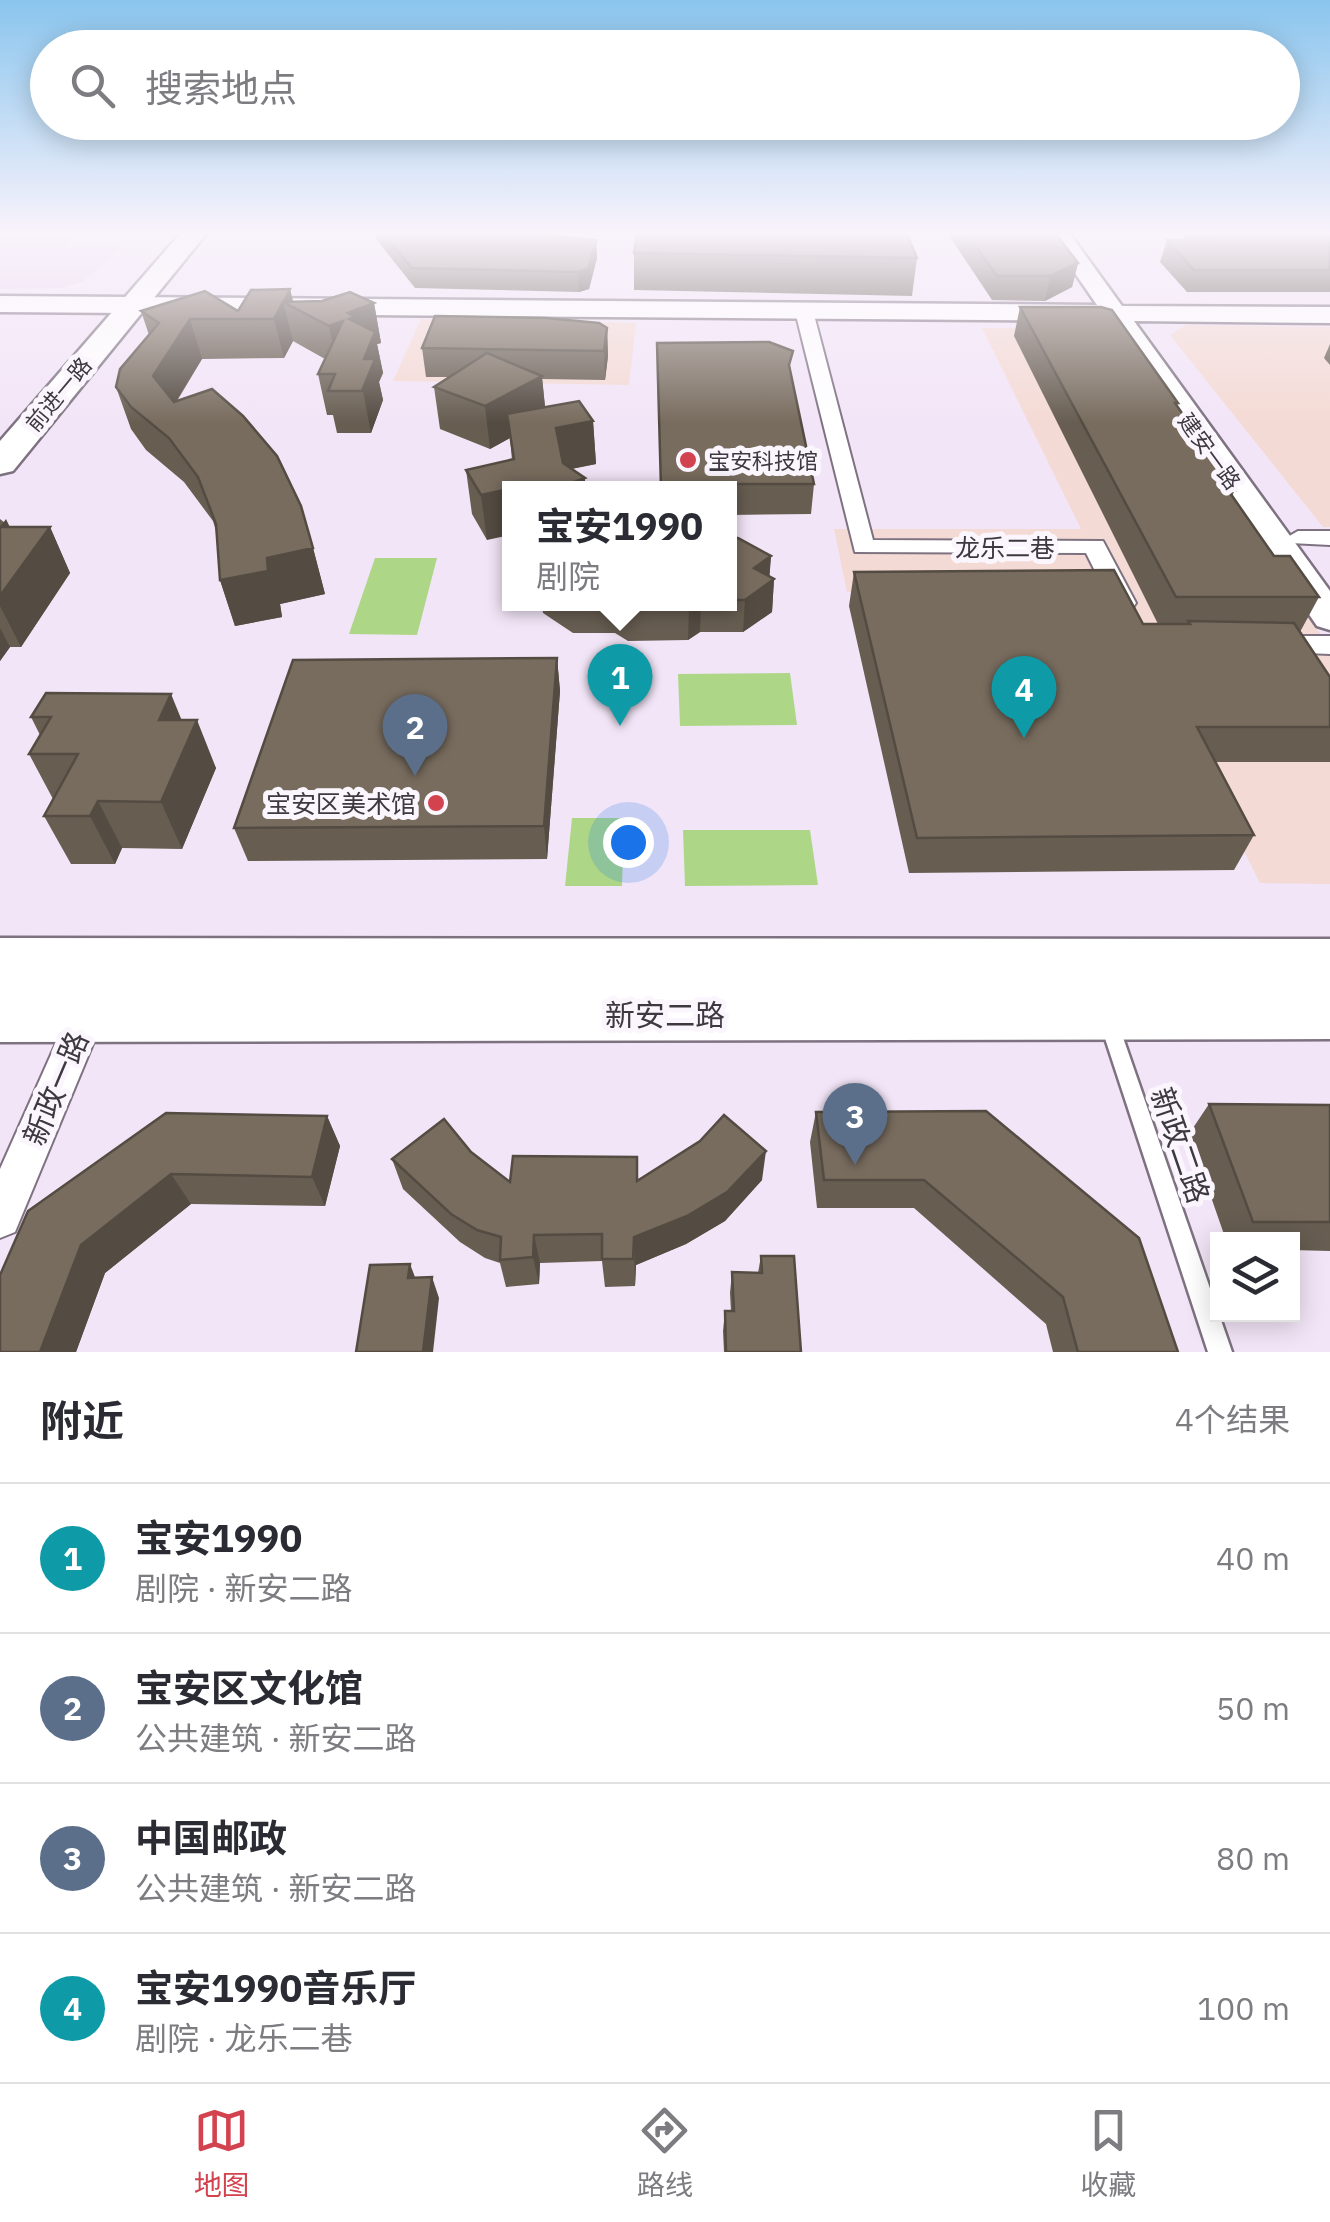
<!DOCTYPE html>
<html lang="zh">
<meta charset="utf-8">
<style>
:root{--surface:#fff;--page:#f2f2f3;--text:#2b2b33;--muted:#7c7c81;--line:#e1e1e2;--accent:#d3434f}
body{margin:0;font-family:"IBM Plex Sans","Noto Sans SC",sans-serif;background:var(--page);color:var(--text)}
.controls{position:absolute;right:30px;bottom:30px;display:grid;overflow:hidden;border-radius:0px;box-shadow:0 5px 25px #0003}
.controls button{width:90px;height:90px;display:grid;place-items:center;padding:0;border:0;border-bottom:2px solid var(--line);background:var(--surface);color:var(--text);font:50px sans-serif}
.you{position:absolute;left:628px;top:842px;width:35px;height:35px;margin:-25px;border:8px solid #fff;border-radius:50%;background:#1a73e8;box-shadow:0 0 0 15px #1a73e833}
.badge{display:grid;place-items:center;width:65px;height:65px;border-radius:50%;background:var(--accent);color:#fff;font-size:32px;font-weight:700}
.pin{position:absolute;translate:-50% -82px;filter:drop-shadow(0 2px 5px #0008)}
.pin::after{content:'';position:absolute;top:52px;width:35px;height:30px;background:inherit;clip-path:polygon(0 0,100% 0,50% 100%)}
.popup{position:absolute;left:502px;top:481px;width:235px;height:130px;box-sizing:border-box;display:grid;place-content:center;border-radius:0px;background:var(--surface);filter:drop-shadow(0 2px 8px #0005);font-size:32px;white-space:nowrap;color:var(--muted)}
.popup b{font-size:38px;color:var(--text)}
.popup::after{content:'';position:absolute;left:50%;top:100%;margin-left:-20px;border:20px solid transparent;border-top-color:var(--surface)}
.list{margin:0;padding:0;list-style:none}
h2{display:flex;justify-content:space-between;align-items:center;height:130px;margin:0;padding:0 40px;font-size:42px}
h2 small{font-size:32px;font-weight:400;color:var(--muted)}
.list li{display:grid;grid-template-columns:65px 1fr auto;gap:30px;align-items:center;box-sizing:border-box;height:150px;padding:0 40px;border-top:2px solid var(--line)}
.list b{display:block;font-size:38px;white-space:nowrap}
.list p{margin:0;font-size:32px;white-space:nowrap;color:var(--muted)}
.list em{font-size:32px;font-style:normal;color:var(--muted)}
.icon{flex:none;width:55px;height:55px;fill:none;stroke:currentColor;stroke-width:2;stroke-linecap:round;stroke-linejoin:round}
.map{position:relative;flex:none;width:1330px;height:1352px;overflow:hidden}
.search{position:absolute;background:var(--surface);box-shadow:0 5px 25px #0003;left:30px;right:30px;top:30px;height:110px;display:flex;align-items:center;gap:25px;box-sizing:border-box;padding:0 35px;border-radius:55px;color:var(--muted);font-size:38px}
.sheet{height:730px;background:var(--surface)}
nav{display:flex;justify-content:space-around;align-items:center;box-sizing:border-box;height:140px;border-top:2px solid var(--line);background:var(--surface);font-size:28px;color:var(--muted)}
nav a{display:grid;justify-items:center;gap:5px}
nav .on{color:var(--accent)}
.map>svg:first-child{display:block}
.commercial{fill:#f4dad4}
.built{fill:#e8d7ee}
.green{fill:#add787}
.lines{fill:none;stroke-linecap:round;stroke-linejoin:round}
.lane-casing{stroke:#7e7281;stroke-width:5}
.street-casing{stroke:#7e7281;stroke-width:4}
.secondary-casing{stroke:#7e7281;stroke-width:5}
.primary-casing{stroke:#7e7281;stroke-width:5}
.lane{fill:#fff;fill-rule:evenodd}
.street{fill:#fff;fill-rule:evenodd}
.secondary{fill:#fff;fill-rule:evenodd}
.primary{fill:#fff;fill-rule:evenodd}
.wall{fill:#675d51}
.shaded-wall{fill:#544c42}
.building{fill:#786c5e;stroke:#544c42;stroke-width:2.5}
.poi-dot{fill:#d3434f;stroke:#fbf6fd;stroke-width:4}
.labels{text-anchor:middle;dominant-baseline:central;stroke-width:10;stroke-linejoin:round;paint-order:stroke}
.far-street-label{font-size:22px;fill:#3e3940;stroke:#fbf6fd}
.far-poi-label{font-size:22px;fill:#3e3940;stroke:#fbf6fd;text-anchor:start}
.street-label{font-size:25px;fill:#3e3940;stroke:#fbf6fd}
.poi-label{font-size:25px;fill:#3e3940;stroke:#fbf6fd;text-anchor:end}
.near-street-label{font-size:30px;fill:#3e3940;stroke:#fbf6fd}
</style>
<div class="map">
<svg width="1330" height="1352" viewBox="0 0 1330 1352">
<rect width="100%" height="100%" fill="#f2e5f7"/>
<g class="commercial">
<path d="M421,319L636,323L629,385L393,381Z"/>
<path d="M1185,325L1330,327V527H1323L1170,335Z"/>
<path d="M982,328H1108L1330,648V884L1260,883L1114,592H847L834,529H1081Z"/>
</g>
<path class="built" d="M0,234H78L65,247H122L84,281L62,288L0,289Z"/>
<g class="green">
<path d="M375,558H437L417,635L349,634Z"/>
<path d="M790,673L797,725L680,726L678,674Z"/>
<path d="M572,818H624L622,886H565Z"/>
<path d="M683,830H810L818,885L685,886Z"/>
</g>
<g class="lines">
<g class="lane-casing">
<path id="lane" d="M1110,1018L1117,1020L1119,1026L1232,1352H1208L1101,1026L1103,1020Z"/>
</g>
<g class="street-casing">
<g id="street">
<path d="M804,306L813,311L873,540L1103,541L1136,603L1132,609H1114L1086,553L855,552L795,311Z"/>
<path d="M1298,531H1330V545L1290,543L1286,538Z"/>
<path d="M1270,636H1330V654L1261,651L1257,645L1261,639Z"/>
<path d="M87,999L100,1003L105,1015L15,1232L0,1238V1169L74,1003Z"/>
</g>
</g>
<g class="secondary-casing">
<path id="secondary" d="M1048,234H1070L1122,306L1330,307V323L1134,321L1330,591V630L1317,626L1107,321L0,312V296L1097,305Z"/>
</g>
<g class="primary-casing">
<g id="primary">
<path d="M180,234H206L13,471L0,474V441Z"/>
<path d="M0,938L1330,939V1039L0,1042V988H50H0Z"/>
</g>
</g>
<use href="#lane" class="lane"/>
<use href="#street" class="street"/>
<use href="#secondary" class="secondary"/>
<use href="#primary" class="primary"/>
</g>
<g class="wall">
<path d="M375,234H536L596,240L597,258L589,289L579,292L415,288L376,239Z"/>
<path d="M948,234H1056L1078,263L1072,287L1045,301L992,300Z"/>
<path d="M1182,234H1330V292H1187L1160,262L1167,240H1187Z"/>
<path d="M634,253L917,258L912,296L634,290Z"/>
<path d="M251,290L293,302L374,303L381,343L377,344L383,373L379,382L383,400L371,433H337L333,415H327L318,374L325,359L293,341L284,358L202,359L177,401L313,548L325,594L280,604L282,617L235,626L220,580L216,531L213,521L184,482L146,450L131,429L116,387L149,335L141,311H238Z"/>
<path d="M1020,307L1178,403L1177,406L1235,490L1232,496L1274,556L1319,597L1300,632L1330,677V762H1215L1254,835L1234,870L909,873L849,606L854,572L1143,624H1158L1014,336Z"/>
<path d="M607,328L608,356L605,380L542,379L545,407L593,421L596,464L572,469L585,478V488H510L487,540L472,514L466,470L512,460L510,438L490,449L440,429L434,387L449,377H426L422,348Z"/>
<path d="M1330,344V365L1324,358Z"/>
<path d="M791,376L814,484L811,514L730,515V488H660Z"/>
<path d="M0,519L10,527H50L70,573L21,647H10L0,661Z"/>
<path d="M730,538L771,556L769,577L774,579L772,612L743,632H700L688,640L628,641L615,633H573L543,613L542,604H730Z"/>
<path d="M557,658L560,691L547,859L248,861L234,828Z"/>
<path d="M31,717L182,720L216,768L182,849L122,848L115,864H71L44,816L53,799L29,754L40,735Z"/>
<path d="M1209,1104L1330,1105V1251L1292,1250V1240H1226L1189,1134Z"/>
<path d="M986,1111L1178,1352H1053L1046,1324L914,1208H817L810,1142L816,1112Z"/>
<path d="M327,1116L340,1146L325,1206L191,1204L105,1273L76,1352H0L28,1211Z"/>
<path d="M471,1152L510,1182L762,1180L725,1221L686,1244L636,1265L635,1286L605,1287L602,1261L540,1263L539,1284L506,1287L500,1263L485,1258L460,1242L403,1189L392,1159Z"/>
<path d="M761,1256L801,1352H724L723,1331L725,1311H731L730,1293L732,1272L758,1273Z"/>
</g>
<g class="shaded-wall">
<path d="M596,240L597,258L589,289L579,292L578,272Z"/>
<path d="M1078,263L1072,287L1045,301L1050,276Z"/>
<path d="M290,289L295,308L284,302Z"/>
<path d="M283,302L293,341L284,358L274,319Z"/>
<path d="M374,303L381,343L377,344L383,373L379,382L383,400L371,433L348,313Z"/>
<path d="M190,319L202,359L166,417L153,376Z"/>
<path d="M343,321L337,366L329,326Z"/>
<path d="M607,328L608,356L605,380L604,351Z"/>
<path d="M542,376L546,417L507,414L510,438L490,449L485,406Z"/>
<path d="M593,421L596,464L559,471L556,428Z"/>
<path d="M585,478V488H558Z"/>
<path d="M510,489V535L487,540L481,495Z"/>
<path d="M6,519L26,561L50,527L70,573L21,647L0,606V527Z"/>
<path d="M313,548L325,594L280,604L282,617L235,626L220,580L267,558Z"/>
<path d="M771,556L769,583L774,579L772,612L743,632L745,600L754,568Z"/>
<path d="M696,604H701L700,632L688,640L689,608Z"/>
<path d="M0,628L10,647L0,661Z"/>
<path d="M557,658L560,691L547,859L544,826Z"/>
<path d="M171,694L189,738L197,720L216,768L182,849L161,802L159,720Z"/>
<path d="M98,801L122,848L115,864L90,816Z"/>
<path d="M327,1116L340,1146L325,1206L312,1177Z"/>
<path d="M766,1151L762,1180L725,1221L686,1244L636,1265L635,1286L634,1237Z"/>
<path d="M171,1174L191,1204L105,1273L76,1352H40L81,1245Z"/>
<path d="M534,1235L540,1263L539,1284L533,1257Z"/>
<path d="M410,1264L418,1285L408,1278Z"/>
<path d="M432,1277L439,1298L433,1352H423Z"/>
</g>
<g class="building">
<path d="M384,234H536L596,240L588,269L578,272L412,268Z"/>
<path d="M637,234H907L917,258L634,253Z"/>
<path d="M967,234H1056L1078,263L1050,276H997Z"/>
<path d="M1209,234H1330V270H1194L1167,240H1215Z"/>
<path d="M290,289L284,302L322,301L350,292L374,303L348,313L355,317L349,319L375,332L364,359H375L362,391H328L335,374H318L343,321L329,326L283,302L274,319H190L153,376L174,402L212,389L243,416L277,456L301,506L313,548L267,558L268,571L220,580L216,524L198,477L169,438L131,407L116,387L120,369L159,323L141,311L205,291L238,311L251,290Z"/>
<path d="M1020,307H1101L1112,310L1178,403H1175L1235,490H1228L1274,556H1290L1319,597H1176Z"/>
<path d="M435,316L546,318L599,323L607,328L604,351L422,348Z"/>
<path d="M769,342L793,351L789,365L814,484H723V488H661L657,343Z"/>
<path d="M487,353L542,376L485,406L434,387Z"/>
<path d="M579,401L593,421L556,428L563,463L585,478L558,488H533L528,485L481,495L466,470L514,459L507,414Z"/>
<path d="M0,527H50L0,596Z"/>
<path d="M730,538H738L771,556L754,568L774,579L745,600H730Z"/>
<path d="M1114,570L1143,624H1190L1188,621L1294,623L1330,677V727H1197L1254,835L917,838L854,572Z"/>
<path d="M619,604H696L689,608H627Z"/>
<path d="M557,658L544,826L234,828L293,660Z"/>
<path d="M46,693L171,694L159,720H197L161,802L98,801L90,816H44L78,754H29L51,717H31Z"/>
<path d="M1209,1104L1330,1105V1222H1253Z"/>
<path d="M986,1111L1139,1238L1178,1352H1078L1063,1297L924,1180H824L816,1112Z"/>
<path d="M166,1113L327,1116L312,1177L171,1174L81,1245L40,1352H0V1275L28,1211Z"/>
<path d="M724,1115L766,1151L727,1192L687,1216L634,1237L633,1259H602V1234L534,1235L533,1257L500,1260L501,1237L477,1230L451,1214L392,1159L444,1119L471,1152L510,1182L513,1156L637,1157V1181L700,1141Z"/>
<path d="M761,1256H794L801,1352H726L725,1311H734L732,1272L762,1273Z"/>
<path d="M410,1264L408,1278L432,1277L423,1352H356L370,1265Z"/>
</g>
<linearGradient id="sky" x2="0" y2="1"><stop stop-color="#8ac5ee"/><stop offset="0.55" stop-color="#f9f3fb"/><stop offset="1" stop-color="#f9f3fb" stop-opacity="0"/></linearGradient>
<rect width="1330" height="423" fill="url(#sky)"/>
<g class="poi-dot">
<circle cx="688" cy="460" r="10"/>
<circle cx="436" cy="803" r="10"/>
</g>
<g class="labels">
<g class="far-street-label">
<text transform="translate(58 394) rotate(-50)">前进一路</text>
<text transform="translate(1210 451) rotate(54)">建安一路</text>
</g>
<g class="far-poi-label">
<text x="708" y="460">宝安科技馆</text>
</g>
<g class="street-label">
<text x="1005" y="547">龙乐二巷</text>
</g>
<g class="poi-label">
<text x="416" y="803">宝安区美术馆</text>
</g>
<g class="near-street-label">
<text x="665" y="1014">新安二路</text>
<text transform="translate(55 1088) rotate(-67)">新政一路</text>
<text transform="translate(1181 1145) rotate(71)">新政二路</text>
</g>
</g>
</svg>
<div class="controls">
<button><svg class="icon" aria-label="layers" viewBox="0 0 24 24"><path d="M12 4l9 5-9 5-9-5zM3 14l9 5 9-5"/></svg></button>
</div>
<div class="you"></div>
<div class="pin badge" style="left:620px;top:726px;background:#0f9aa8">1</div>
<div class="popup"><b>宝安1990</b>剧院</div>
<div class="pin badge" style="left:415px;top:776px;background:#5c6f8a">2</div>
<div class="pin badge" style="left:855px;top:1165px;background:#5c6f8a">3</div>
<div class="pin badge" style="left:1024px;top:738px;background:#0f9aa8">4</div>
<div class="search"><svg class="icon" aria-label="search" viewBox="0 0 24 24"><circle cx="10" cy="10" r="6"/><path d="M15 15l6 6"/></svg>搜索地点</div>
</div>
<section class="sheet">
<h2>附近<small>4个结果</small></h2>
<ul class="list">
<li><span class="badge" style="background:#0f9aa8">1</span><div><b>宝安1990</b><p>剧院 · 新安二路</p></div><em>40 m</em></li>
<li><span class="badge" style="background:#5c6f8a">2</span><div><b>宝安区文化馆</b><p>公共建筑 · 新安二路</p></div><em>50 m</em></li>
<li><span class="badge" style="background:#5c6f8a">3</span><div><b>中国邮政</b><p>公共建筑 · 新安二路</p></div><em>80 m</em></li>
<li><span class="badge" style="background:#0f9aa8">4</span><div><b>宝安1990音乐厅</b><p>剧院 · 龙乐二巷</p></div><em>100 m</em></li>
</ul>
</section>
<nav>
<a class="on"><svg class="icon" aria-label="map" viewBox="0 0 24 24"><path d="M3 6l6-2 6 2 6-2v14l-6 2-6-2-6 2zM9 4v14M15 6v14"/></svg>地图</a>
<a><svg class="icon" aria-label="directions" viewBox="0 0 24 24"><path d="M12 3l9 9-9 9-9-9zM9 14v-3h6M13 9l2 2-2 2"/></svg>路线</a>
<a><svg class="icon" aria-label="saved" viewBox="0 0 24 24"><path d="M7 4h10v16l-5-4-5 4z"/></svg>收藏</a>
</nav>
